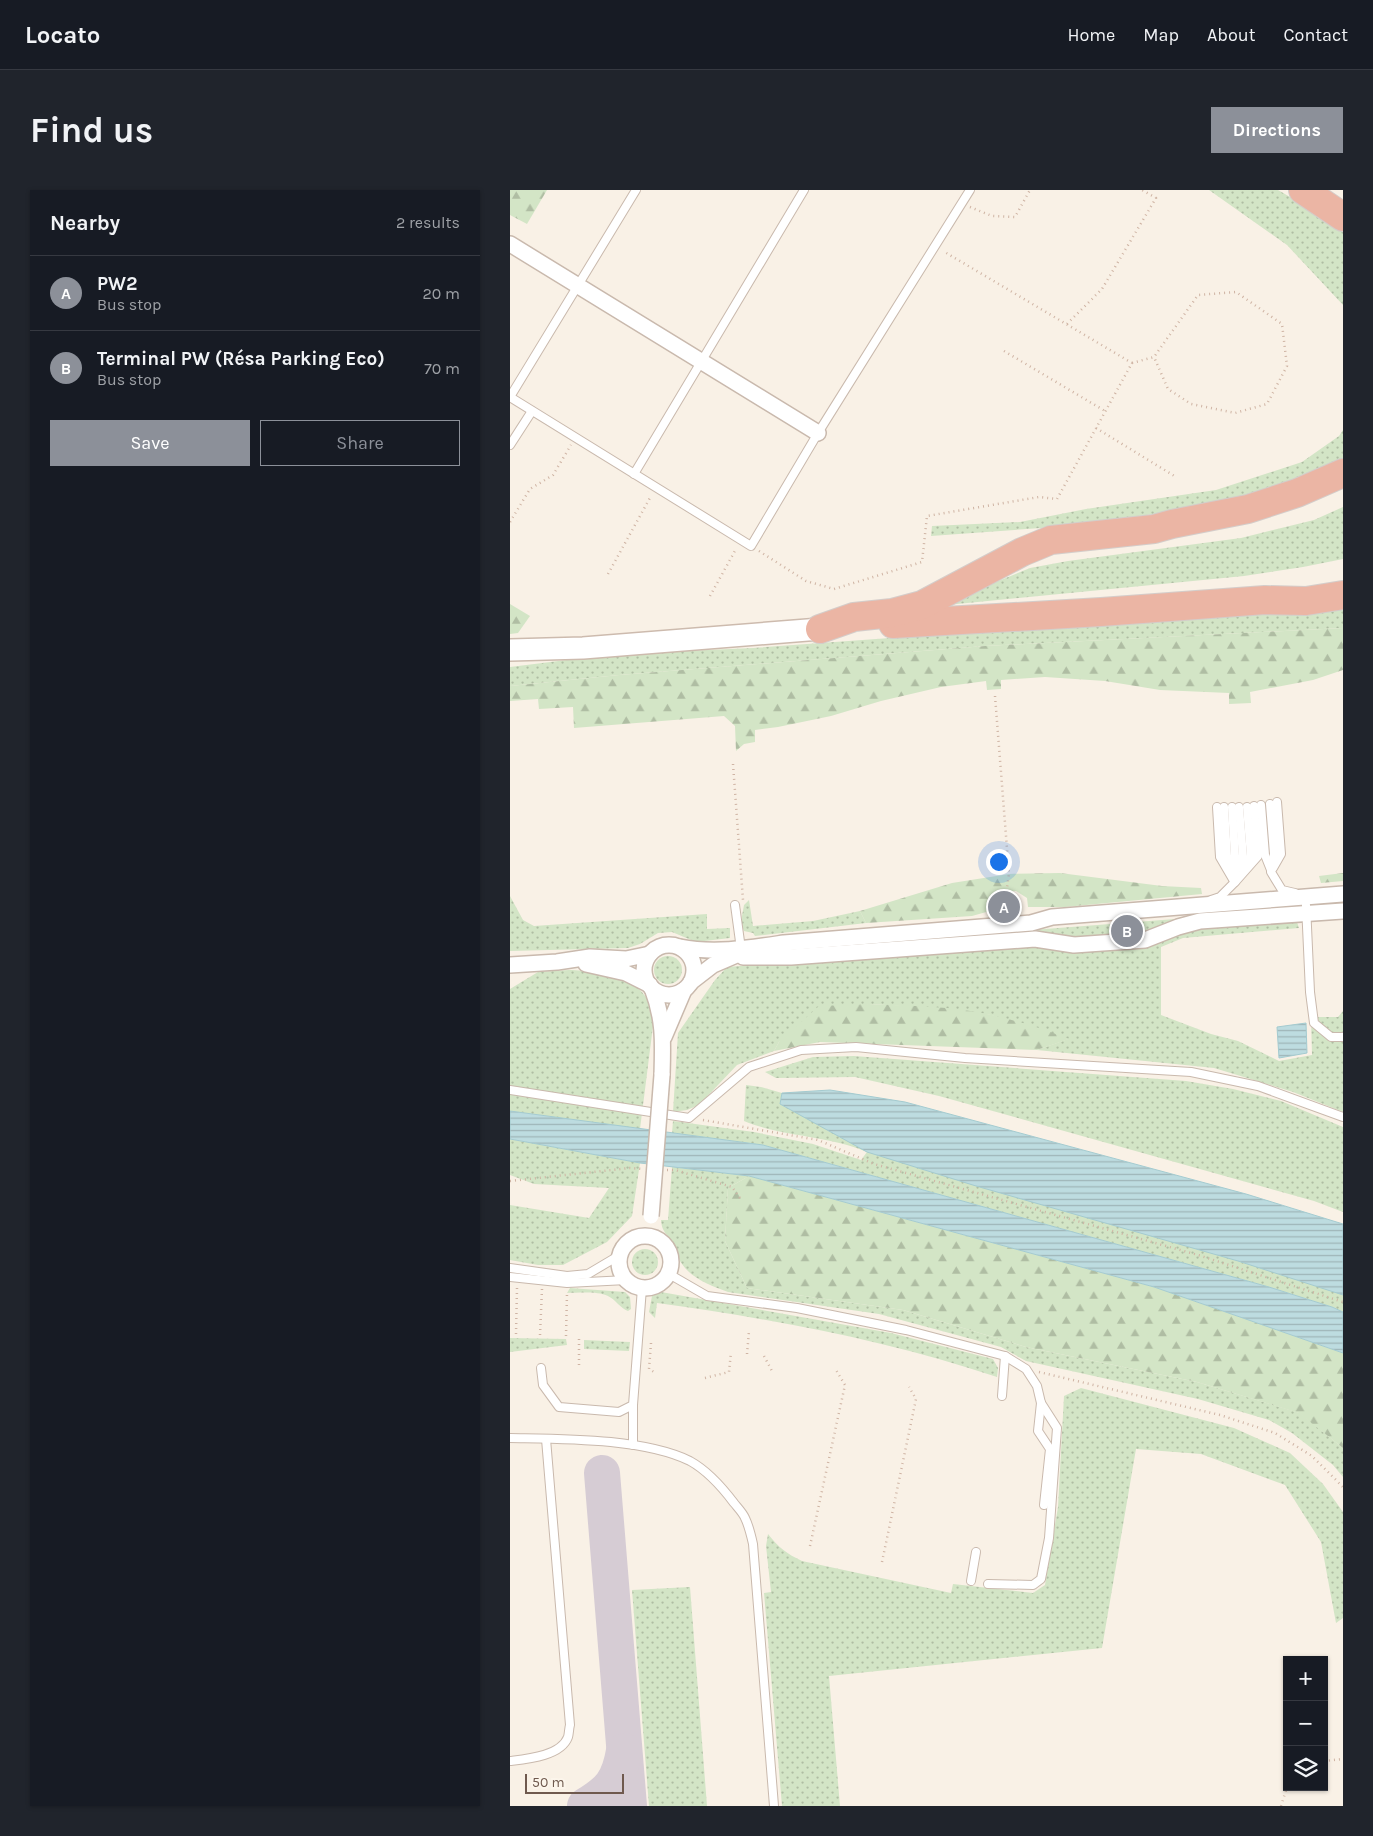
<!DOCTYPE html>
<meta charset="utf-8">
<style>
:root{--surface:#171b24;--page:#20242c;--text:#f1f3f6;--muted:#9ea1a6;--line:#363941;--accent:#8c9099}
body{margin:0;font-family:Karla,sans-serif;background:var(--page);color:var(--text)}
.controls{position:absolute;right:15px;bottom:15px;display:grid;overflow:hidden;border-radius:0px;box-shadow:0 1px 4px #0004}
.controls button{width:45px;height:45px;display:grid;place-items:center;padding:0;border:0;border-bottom:1px solid var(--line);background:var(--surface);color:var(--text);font:25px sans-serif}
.scale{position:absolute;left:15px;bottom:12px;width:99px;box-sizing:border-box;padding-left:5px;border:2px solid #6f594e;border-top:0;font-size:14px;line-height:18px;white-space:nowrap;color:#6f594e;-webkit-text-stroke:4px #fcf5eb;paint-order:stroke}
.you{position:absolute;left:488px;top:671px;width:18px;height:18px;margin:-12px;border:4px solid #fff;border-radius:50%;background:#1a73e8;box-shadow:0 0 0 8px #1a73e833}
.badge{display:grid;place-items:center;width:32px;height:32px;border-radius:50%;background:var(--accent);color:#fff;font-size:16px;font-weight:700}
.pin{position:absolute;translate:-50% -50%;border:2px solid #fff;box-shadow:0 1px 5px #0006}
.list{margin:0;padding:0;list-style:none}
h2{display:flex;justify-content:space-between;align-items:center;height:65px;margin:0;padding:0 20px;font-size:21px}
h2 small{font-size:16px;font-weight:400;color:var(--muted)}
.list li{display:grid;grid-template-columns:32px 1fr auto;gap:15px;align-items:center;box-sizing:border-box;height:75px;padding:0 20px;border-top:1px solid var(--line)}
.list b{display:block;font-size:19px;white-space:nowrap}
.list p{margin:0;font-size:16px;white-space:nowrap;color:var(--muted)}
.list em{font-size:16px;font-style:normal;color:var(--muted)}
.actions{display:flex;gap:10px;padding:15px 20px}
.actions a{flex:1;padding:11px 0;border:1px solid var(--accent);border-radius:0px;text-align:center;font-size:18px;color:var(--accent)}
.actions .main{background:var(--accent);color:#fff}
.icon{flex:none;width:28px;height:28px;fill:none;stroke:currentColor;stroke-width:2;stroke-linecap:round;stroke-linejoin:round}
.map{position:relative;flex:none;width:833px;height:1616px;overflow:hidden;border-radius:0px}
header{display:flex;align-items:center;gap:30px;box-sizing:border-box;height:70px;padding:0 25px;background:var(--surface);border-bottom:1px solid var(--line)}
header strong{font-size:24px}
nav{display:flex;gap:28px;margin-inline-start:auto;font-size:18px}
.intro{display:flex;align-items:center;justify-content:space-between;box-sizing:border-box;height:120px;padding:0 30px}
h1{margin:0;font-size:35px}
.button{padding:12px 22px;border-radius:0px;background:var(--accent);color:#fff;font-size:18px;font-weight:700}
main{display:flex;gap:30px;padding:0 30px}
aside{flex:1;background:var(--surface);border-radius:0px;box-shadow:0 1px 4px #0004}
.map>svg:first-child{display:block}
.grass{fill:url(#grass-dots)}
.forest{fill:url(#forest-firs)}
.water{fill:url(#water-rules);stroke:#a4cbd0}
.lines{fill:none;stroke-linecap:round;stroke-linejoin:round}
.taxiway{stroke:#d6ccd4;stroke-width:36}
.lane-casing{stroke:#c9b9ad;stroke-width:10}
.street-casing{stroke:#c9b9ad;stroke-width:18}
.secondary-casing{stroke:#cdbbae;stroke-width:24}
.highway-casing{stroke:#d4cdca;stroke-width:30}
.path{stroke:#cfb4a4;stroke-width:2.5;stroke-dasharray:1 4;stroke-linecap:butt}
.lane{stroke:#fff;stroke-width:8}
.street{stroke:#fff;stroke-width:15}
.secondary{stroke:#fff;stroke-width:21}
.highway{stroke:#ebb5a4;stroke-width:28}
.street-bridge-casing{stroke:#c9b9ad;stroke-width:18;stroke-linecap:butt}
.street-bridge{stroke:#fff;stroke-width:15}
</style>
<header>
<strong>Locato</strong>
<nav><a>Home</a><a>Map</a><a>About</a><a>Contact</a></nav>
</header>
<div class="intro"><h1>Find us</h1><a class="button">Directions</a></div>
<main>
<aside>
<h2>Nearby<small>2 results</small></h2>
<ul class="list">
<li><span class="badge">A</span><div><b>PW2</b><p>Bus stop</p></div><em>20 m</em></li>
<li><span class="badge">B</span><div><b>Terminal PW (Résa Parking Eco)</b><p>Bus stop</p></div><em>70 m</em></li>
</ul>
<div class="actions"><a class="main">Save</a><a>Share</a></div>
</aside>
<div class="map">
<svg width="833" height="1616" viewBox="0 0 833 1616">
<defs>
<pattern id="grass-dots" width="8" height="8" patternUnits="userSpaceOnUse" patternTransform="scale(1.25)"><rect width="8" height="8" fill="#d3e5c6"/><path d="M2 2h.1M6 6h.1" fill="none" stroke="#afbda3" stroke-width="1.8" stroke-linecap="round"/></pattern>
<pattern id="forest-firs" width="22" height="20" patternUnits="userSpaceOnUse" patternTransform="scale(1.25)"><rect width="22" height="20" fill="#d3e5c6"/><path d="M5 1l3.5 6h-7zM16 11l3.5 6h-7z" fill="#afbda3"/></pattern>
<pattern id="water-rules" width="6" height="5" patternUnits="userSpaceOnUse" patternTransform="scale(1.25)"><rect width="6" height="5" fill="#bddce0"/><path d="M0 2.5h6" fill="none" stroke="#9eb5b8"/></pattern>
</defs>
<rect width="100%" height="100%" fill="#f9f1e6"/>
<g class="grass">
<path d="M699,0H768L811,25L833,42V115L777,55Z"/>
<path d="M833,240V269L762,300L661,322L531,338L421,346L422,336L510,332L576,319L706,300L792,272L829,246Z"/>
<path d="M833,317V369L793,377L734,386L427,416L520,378L558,371L731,348L804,330Z"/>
<path d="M833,415V438L475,456L109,485L0,496V477L105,464L243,458Z"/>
<path d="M0,706L13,730L24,736L197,724V739L220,738V748L186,752L162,742L148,743L130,754L118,758L0,761Z"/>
<path d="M239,710L243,736L303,731L350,721L356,733L245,746L243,743L234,741L232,737V726L234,715Z"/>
<path d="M678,728L635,745L278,759Z"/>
<path d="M779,730L787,732L789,738L673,748L651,757V825L701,844L728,851L769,871L802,865L801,827H828L833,821V922L783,902L704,878L527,860L558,849L481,825L425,818L359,814L269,852L264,861L227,875L189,915L177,920L163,922L168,843L205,790L217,777L500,755H532L692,735Z"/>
<circle cx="158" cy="780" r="14"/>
<path d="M59,780C94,781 137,786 144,828L130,939L0,921V799L28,782Z"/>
<path d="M344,866L676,891L723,899L771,911L833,937V1022L804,1011L429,906L345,887L266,888L255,882L303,867Z"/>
<path d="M236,895L251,897L272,903L270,914L312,936L826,1102L833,1105V1122L822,1117L759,1097L253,955L162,943L163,931L244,942L303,954L351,970L357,962C318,945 273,947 234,931Z"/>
<path d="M0,949L130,973L122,1026L97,1052L53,1075H28L0,1070V1015L79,1028L99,998L24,994L0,985Z"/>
<path d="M162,977L239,986L218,998L215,1051L237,1098L393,1120L516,1157L687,1192L790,1223L833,1258V1287L823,1275L782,1243L759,1230L688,1209L516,1171L491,1157L369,1124L218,1102C202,1096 182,1089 172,1074C168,1069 167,1060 163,1053C157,1043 152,1043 151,1030H158Z"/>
<circle cx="135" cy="1072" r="13"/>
<path d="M60,1098L115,1102L120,1107L121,1119L118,1121C110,1118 106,1110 98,1106C87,1101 69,1103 57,1103Z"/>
<path d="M151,1102L381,1143L483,1169L488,1178L487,1187C376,1150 263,1129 147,1113L145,1128L139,1122L142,1106Z"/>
<path d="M0,1148L56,1149L57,1155L0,1162Z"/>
<path d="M74,1150L120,1152L119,1161L74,1159Z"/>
<path d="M571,1198L724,1238L780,1263L813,1294L833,1322V1428L826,1433L811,1352L775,1295L691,1264L626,1259L592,1458L319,1486L330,1616H272L254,1403L261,1402L256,1356L258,1344C268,1357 277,1364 292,1371L441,1403L443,1394L523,1403L535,1395L548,1317L554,1206Z"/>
<path d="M180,1397L197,1616H139L122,1400Z"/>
</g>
<g class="forest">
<path d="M0,0H37L17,34L0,25Z"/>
<path d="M0,414L20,426L8,443L0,444Z"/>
<path d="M833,438V480L803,490L740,502L741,513L719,514V503L650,500L595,491L535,487L491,490V499L477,500L476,491L431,497L371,511L321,526L268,537L245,540V552L234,554L226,561L225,536L214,526L64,538L63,517L29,519L28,509L0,511V496L109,485L475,456Z"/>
<path d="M550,683L652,696L691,698L692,704L555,717H518L517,708L506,701L495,702L487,719L462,726L356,733L350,721L442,693L499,684Z"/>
<path d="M833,683V691L811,693L809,686Z"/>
<path d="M359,814C400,816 442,816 482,825C508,831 534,839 559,849L527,860L310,852L264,861L269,852L309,816Z"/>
<path d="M239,986L644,1097L833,1163V1258L789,1223L687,1192L516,1157L393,1120L237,1098L215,1051L218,998Z"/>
</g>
<g class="water">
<path d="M796,833L797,863L769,868L767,837Z"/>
<path d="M320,900L395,912L736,1004L833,1034V1105L728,1071L466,996L357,962L270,914L272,903Z"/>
<path d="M0,921L253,955L759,1097L822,1117L833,1122V1163L644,1097L239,986L130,973L0,949Z"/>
</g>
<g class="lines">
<g class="taxiway">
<path d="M92,1283L119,1616"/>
<path d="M75,1616C100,1601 109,1591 114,1561"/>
</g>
<g class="lane-casing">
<g id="lane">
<path d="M0,207L241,356L308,243L460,0"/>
<path d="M0,207L126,0"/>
<path d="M0,255L22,221"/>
<path d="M124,284L294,0"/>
<path d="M760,614L764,664L761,682L772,700L785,703"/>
<path d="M751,615L755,665L761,680"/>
<path d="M707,617L710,667L724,691"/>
<path d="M714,617L717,666L721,678"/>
<path d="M729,617L733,666L729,678"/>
<path d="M735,676L741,666L737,617"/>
<path d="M763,678L771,664L767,612"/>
<path d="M725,692L748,666L744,616"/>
<path d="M701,710L710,707L725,692V666L722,617"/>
<path d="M225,715L231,759"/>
<path d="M796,715L800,802L804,833L821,847H833"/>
<path d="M0,900L179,928L239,877L291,860L346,857L455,868L681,882L748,896L833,927"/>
<path d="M0,1078L57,1086L78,1084L110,1065"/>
<path d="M159,1084L197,1106L287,1118L396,1140L495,1166L516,1179L527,1196L531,1213L547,1238L539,1348L531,1389L523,1395L478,1394"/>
<path d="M0,1087L57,1093L117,1090"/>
<path d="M31,1178L33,1195L49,1217L109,1222L123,1215L132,1098"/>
<path d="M492,1206L495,1166"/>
<path d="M531,1213L528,1241L540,1259L534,1315"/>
<path d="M123,1215V1255"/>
<path d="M0,1248C52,1249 133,1248 180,1271C198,1281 212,1297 224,1313C228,1318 233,1323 235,1328C239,1336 241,1345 243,1354L264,1616"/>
<path d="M461,1391L466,1362"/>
<path d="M0,1571C17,1569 51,1566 58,1547C59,1544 59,1538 60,1535L36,1249"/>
</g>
</g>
<g class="street-casing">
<g id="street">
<path d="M0,54L308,243"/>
<circle cx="159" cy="780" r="25"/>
<path d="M170,757C204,764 240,758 274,753L521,733L542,727L833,704"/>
<path d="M233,767H281L525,749L564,755L635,750L668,737L690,731L833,721"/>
<path d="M76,774L116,783L140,795"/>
<path d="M0,775L47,772L80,767L116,769L140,764"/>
<path d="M181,792L203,775L231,763"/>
<path d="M142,798C154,829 153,852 152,885"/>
<path d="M154,847L174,800"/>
<circle cx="135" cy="1072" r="26"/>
</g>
</g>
<g class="secondary-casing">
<path id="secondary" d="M0,460L73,458L310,439"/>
</g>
<g class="highway-casing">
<g id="highway">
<path d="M793,0L833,27"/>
<path d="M383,434L591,422L755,410L796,411L833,405"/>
<path d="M310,439L344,427L382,423L412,415L512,362L541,350L644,339L662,334L738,319L787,303L833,283"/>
</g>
</g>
<g class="path">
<path d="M460,17L482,26L505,27L520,0"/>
<path d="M557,134L592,99L646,8L632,0"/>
<path d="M494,161L595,221"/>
<path d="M622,173L644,167L688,105L726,102L772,134L777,176L757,214L725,223L681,214L658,199L644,167"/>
<path d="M586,238L666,287"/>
<path d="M0,332L20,299L43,285L61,255"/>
<path d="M249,361L296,391L324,399L412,372L417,326L529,307L547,309L622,173L433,61"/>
<path d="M98,384L141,306"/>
<path d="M200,406L226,359"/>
<path d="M485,506L499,684L494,717"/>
<path d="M223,574L233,710"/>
<path d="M193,930L308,950L364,974L688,1065L833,1112"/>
<path d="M157,980H165L222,997L230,1008"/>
<path d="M0,991L120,978L132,979"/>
<path d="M6,1144L7,1098"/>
<path d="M30,1145L32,1099"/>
<path d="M56,1146L57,1103"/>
<path d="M141,1153L139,1179L144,1182"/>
<path d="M237,1164L239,1141"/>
<path d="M254,1166L262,1181"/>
<path d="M69,1175V1146"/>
<path d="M529,1182L710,1225L765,1243L802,1266L833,1297"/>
<path d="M195,1188L219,1182L221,1162"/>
<path d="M300,1356L335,1195L326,1180"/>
<path d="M372,1372L406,1209L399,1197"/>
<path d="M814,1571L833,1569"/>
<path d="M771,1616L777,1597"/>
</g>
<use href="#lane" class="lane"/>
<use href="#street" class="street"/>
<use href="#secondary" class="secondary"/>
<use href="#highway" class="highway"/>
<g class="street-bridge-casing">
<path id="street-bridge" d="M141,1026L152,885"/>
</g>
<use href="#street-bridge" class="street-bridge"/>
</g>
</svg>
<div class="controls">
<button>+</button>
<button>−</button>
<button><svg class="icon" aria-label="layers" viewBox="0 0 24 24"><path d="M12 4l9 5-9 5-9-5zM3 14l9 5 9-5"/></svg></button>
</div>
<div class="scale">50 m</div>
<div class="you"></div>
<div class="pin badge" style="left:494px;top:717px">A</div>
<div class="pin badge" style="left:617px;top:741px">B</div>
</div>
</main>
